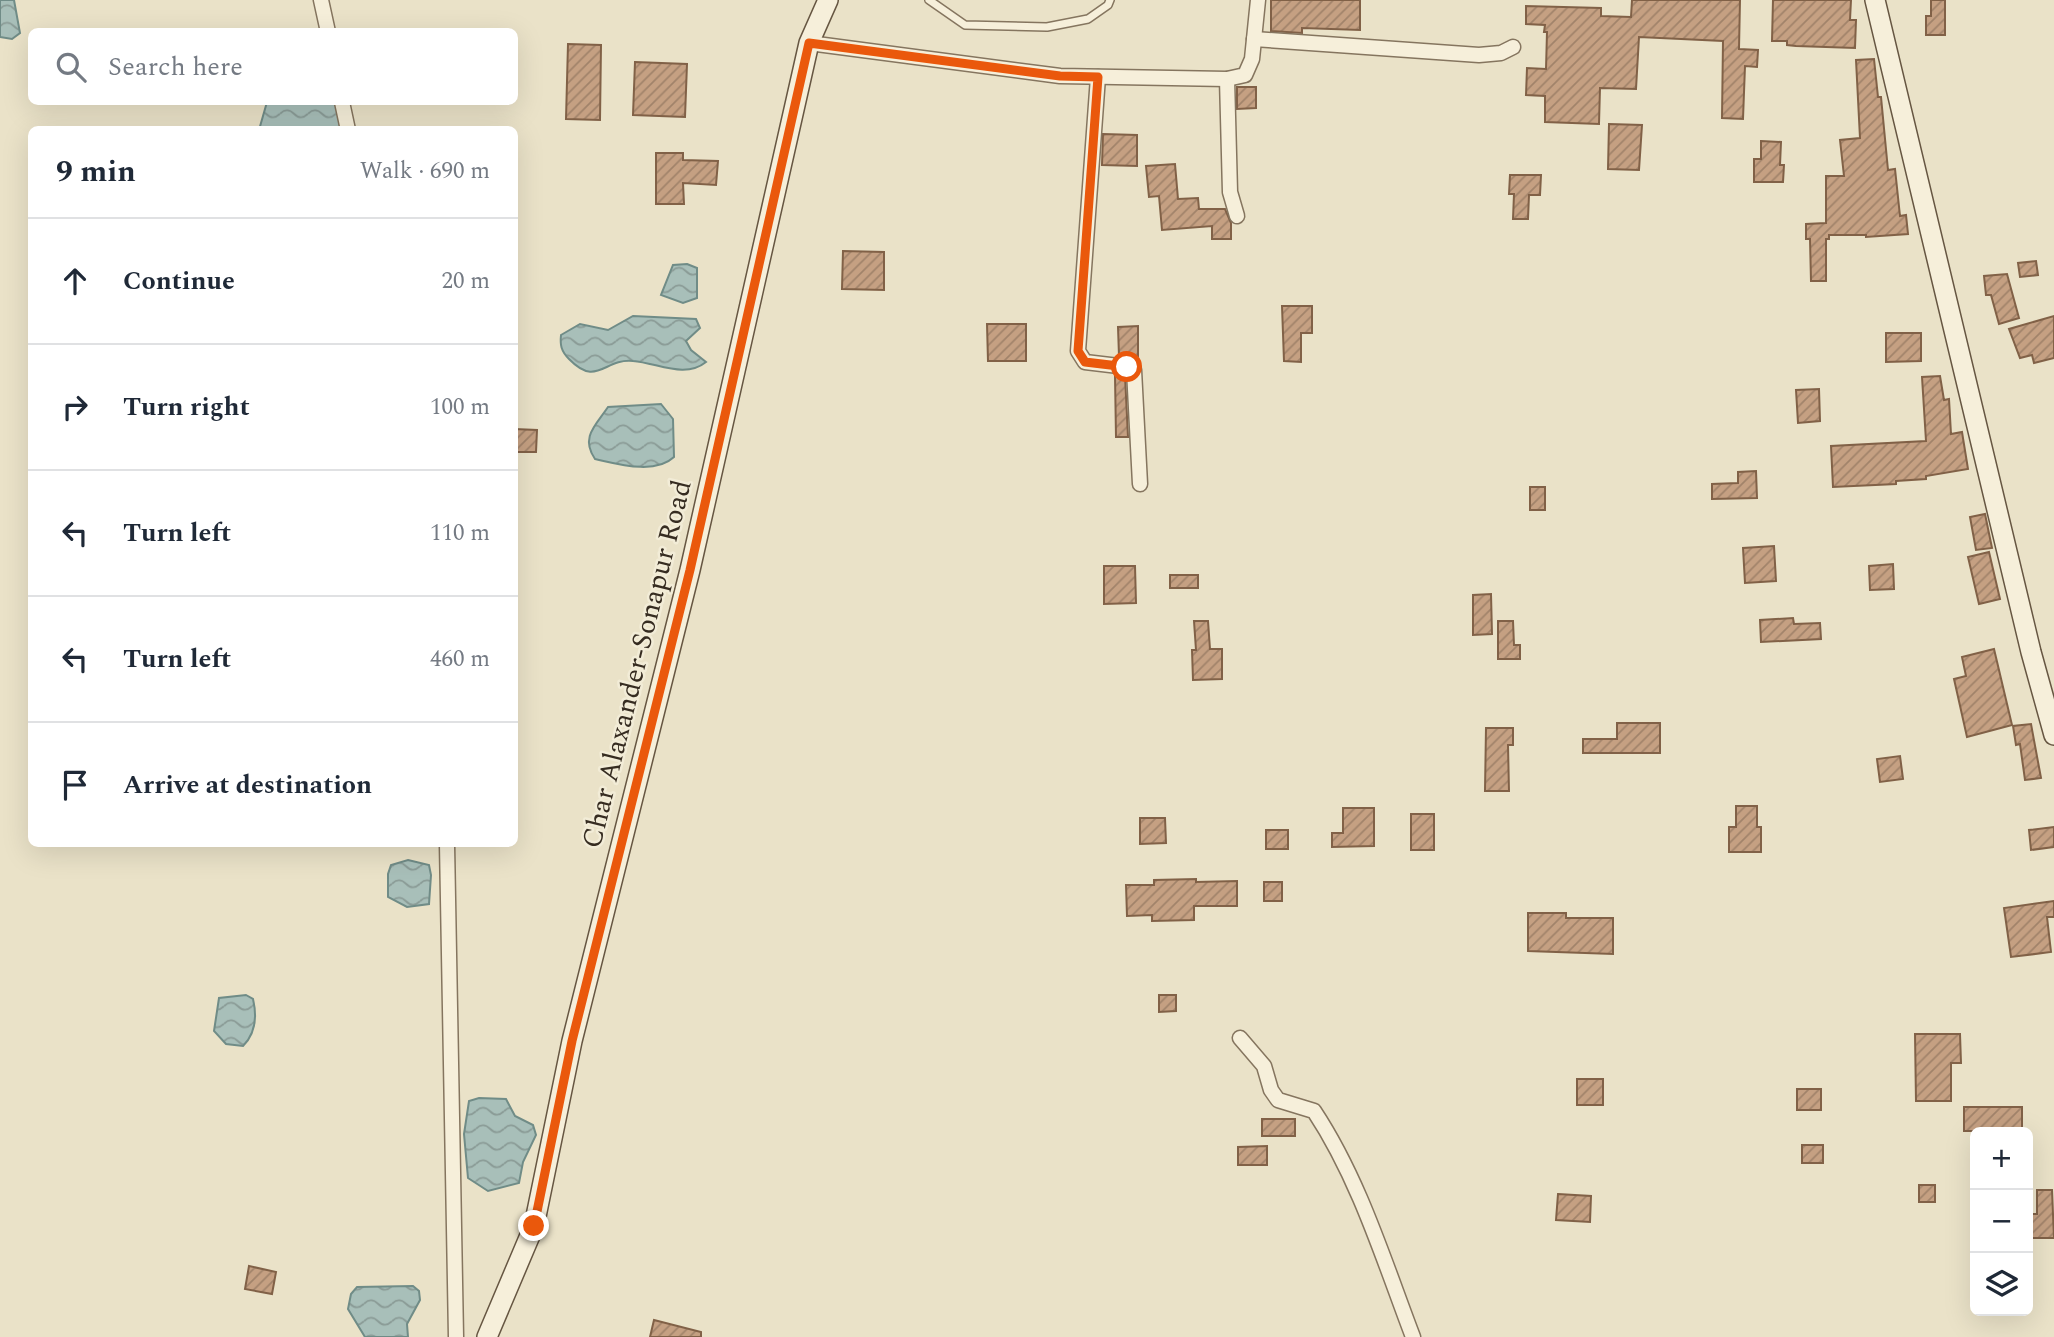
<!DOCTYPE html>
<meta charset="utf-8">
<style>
:root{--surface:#fff;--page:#f6f6f7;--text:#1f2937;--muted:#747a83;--line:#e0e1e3}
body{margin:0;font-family:Spectral,serif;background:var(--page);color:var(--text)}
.controls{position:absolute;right:21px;bottom:21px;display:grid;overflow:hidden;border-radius:10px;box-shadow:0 7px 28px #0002}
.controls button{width:63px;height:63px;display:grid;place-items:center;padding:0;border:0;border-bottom:2px solid var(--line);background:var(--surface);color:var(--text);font:35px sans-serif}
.stop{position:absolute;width:21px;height:21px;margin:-16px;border:5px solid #ea580c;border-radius:50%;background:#fff}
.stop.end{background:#ea580c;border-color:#fff;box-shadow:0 2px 7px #0008}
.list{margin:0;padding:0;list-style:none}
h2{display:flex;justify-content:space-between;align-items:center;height:91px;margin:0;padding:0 28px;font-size:30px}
h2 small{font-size:23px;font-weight:400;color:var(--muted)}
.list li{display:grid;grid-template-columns:46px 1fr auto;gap:21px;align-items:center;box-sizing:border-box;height:126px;padding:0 28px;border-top:2px solid var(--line)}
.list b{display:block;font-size:26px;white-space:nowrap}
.list em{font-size:23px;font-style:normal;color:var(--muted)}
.icon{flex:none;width:38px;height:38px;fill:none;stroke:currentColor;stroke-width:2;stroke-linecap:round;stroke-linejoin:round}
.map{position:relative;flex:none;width:2054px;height:1337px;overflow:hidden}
.search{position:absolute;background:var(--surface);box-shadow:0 7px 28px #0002;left:28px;top:28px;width:490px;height:77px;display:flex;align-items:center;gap:18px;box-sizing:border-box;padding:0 24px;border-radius:10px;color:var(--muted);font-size:26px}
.panel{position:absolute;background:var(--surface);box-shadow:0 7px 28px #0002;left:28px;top:126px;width:490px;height:721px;border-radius:10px}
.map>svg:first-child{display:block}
.water{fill:url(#water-waves);stroke:#708c87;stroke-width:2}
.building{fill:url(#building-hatch);stroke:#816147;stroke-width:2}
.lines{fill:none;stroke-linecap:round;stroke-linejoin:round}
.service-casing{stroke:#85755f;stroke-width:10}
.minor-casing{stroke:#85755f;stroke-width:17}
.secondary-casing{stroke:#665642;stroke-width:22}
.service{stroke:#f6efda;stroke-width:7}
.minor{stroke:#f6efda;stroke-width:14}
.secondary{stroke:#f6efda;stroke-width:19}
.route{stroke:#ea580c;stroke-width:9}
.labels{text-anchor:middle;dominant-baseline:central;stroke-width:5;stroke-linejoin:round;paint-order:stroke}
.street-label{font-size:28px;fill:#362c21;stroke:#f2ecd7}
</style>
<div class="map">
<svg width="2054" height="1337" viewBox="0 0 2054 1337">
<defs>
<pattern id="water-waves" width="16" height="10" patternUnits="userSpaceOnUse" patternTransform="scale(1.75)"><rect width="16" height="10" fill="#a8bfb9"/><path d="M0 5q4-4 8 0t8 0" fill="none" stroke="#8a9b96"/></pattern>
<pattern id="building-hatch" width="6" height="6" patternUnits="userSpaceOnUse" patternTransform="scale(1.75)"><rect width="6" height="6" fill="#c5a082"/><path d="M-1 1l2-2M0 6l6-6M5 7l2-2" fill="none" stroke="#a1836a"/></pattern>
</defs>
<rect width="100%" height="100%" fill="#eae2c8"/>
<g class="water">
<path d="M0,0H14L20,33L12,39L0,37Z"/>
<path d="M267,102H336L345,130H259Z"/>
<path d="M687,264L697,268V298L683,303L661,295L673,265Z"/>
<path d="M633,316L696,319L700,328L686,341L691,350L706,362C685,379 658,363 633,361C604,358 597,388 569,359C561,351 560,345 561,335L580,324L608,330Z"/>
<path d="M661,404L673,419L674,457C655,475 618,464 595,459C580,437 596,425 608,407Z"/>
<path d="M408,860L429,865L431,875L429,904L407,907L388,897V874L391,865Z"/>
<path d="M246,995L253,999C257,1016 256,1033 243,1046L226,1044L214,1031L219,998Z"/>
<path d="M479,1098L506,1099L515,1116L533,1125L536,1135L523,1162L519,1183L488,1191L468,1178L464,1134L469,1101Z"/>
<path d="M413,1286L419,1291L420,1300L407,1324L408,1337H365L348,1309L351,1294L357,1287Z"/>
</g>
<g class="building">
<path d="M1271,0H1360V30L1302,28V33L1271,31Z"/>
<path d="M1632,0H1740L1739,49L1758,50L1757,67L1745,66L1743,119L1722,118L1723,41L1639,37L1636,89L1600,88L1599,124L1545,122V96L1526,95L1527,68L1546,69L1547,32H1544L1545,25L1526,24V6L1601,8V16L1631,17Z"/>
<path d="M1773,0H1851L1850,20H1856L1855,48L1796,46L1787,45V41H1772Z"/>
<path d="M1931,0H1945V35H1926V16H1931Z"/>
<path d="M568,44L601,45L600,120L566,119Z"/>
<path d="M1874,59L1878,97H1881L1888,170L1895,169L1900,216L1906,215L1908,234L1866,237V235H1829V239H1826V281H1811L1810,239H1806V224L1826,223V176H1844L1840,140L1860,138L1856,60Z"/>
<path d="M635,62L687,64L685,117L633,115Z"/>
<path d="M1237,87H1256V108L1237,109Z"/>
<path d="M1609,124L1642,125L1639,170L1608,169Z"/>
<path d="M1103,134L1137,135V166L1102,165Z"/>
<path d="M1761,141L1781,142L1780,165H1784L1783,182H1754V159H1761Z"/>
<path d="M656,153H683V160L718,161L716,185L683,183L684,204H656Z"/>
<path d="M1175,164L1178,199L1198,198L1199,209H1225L1231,223V239H1212V226L1162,230L1159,196L1149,197L1146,166Z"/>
<path d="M1510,175H1541L1540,195H1529L1528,219H1513L1514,194H1509Z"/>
<path d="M843,251L884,252V290L842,289Z"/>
<path d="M2036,261L2038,275L2020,277L2018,263Z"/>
<path d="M2007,274L2019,318L1999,324L1991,295H1986L1984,276Z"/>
<path d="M1282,306H1312V333H1301V362L1284,361Z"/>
<path d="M2054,316V358L2034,363L2032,355L2020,358L2009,329Z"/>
<path d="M987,324H1026V361H988Z"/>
<path d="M1138,326V356H1119L1118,327Z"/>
<path d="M1886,333H1921V361L1886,362Z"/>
<path d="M1115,376H1125L1128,437H1116Z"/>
<path d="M1940,376L1944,400L1949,399L1951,434L1962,432L1968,469L1926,476V479L1896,481V484L1833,487L1831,446L1926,441L1922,377Z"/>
<path d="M1819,389L1820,421L1798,423L1796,390Z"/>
<path d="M514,429L537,430L536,452H514Z"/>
<path d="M1756,471L1757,498L1712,499V484L1738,483V472Z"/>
<rect x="1530" y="487" width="15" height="23"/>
<path d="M1985,514L1992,548L1976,550L1970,517Z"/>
<path d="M1774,546L1776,581L1745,583L1743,548Z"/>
<path d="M1989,552L2000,599L1979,604L1968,557Z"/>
<path d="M1893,564L1894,589L1870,590L1869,566Z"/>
<path d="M1104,566H1135L1136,603L1104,604Z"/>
<rect x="1170" y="575" width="28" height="13"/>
<path d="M1491,594L1492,634L1473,635V595Z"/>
<path d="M1793,618L1794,624L1820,623L1821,639L1761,642L1760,620Z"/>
<path d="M1194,621H1208L1210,649H1222V679L1193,680L1192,650H1196Z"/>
<path d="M1498,621H1513L1514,645H1520V659H1498Z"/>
<path d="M1994,649L2012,725L1967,737L1954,679L1966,676L1962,657Z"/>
<path d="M1617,723H1660V753H1583V739H1617Z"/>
<path d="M2031,724L2041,778L2025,780L2020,744L2016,745L2013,726Z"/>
<path d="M1486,728H1513V745H1508L1509,791H1485Z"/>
<path d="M1900,756L1903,779L1880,782L1877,759Z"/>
<path d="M1736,806H1757V827H1761V852H1729V827H1736Z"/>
<path d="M1343,808H1374V846L1332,847V833H1343Z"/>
<rect x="1411" y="814" width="23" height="36"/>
<path d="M1140,818H1165L1166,843L1140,844Z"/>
<path d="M2054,827V847L2031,850L2029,830Z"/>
<rect x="1266" y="830" width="22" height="19"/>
<path d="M1196,879V882L1237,881V906H1194V920L1152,921V915L1127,916L1126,885H1154V880Z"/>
<rect x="1264" y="882" width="18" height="19"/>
<path d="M2054,901V917H2047L2051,952L2011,957L2004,908Z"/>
<path d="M1528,913H1566V918H1613V954L1528,951Z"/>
<path d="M1159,995H1176V1011L1159,1012Z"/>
<path d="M1915,1034H1960L1961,1063H1951V1101H1916Z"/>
<rect x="1577" y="1079" width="26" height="26"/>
<rect x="1797" y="1089" width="24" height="21"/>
<rect x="1964" y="1107" width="58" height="24"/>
<rect x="1262" y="1119" width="33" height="17"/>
<rect x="1802" y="1145" width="21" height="18"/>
<path d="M1267,1146V1165H1238V1147Z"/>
<rect x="1919" y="1185" width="16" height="17"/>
<path d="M2037,1190H2052L2054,1238H2030V1214H2037Z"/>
<path d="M1558,1194L1591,1196L1590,1222L1556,1220Z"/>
<path d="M249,1266L276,1272L272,1294L245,1289Z"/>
<path d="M654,1320L701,1332V1337H650Z"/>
</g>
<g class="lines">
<g class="service-casing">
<path id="service" d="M929,0L965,25L1047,27L1088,19L1108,5L1110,0"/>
</g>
<g class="minor-casing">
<g id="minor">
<path d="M321,0L328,32"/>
<path d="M1254,39L1479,55L1501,53L1513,47"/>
<path d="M809,43L1060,76L1227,79L1245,75L1252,59L1258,0"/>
<path d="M1098,77L1078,351L1085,362L1127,367L1134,370L1140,484"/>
<path d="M1227,79L1230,192L1237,216"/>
<path d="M342,102L348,130"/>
<path d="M447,844L456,1337"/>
<path d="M1240,1038L1264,1066L1271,1090L1278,1100L1314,1111C1359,1179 1384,1261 1413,1337"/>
</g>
</g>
<g class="secondary-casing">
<g id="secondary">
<path d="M1875,0L2031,652L2054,735"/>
<path d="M487,1337L534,1226L572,1041L690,570L809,43L828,0"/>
</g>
</g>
<use href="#service" class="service"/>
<use href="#minor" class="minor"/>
<use href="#secondary" class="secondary"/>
</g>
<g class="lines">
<path class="route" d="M534,1226L572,1041L690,570L809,43L1060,76L1098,77L1078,351L1085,362L1127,367"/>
</g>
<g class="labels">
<g class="street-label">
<text transform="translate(637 664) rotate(-76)">Char Alaxander-Sonapur Road</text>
</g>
</g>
</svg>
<div class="controls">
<button>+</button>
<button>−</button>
<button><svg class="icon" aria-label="layers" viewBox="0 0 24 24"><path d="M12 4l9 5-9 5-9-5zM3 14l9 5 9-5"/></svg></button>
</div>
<div class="stop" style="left:1127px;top:367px"></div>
<div class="stop end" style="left:534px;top:1226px"></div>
<div class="search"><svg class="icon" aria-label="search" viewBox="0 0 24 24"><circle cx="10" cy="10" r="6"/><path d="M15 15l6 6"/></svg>Search here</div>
<section class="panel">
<h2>9 min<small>Walk · 690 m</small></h2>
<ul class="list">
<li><svg class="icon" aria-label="ahead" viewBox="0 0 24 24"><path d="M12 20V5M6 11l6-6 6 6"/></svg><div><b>Continue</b></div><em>20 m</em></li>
<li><svg class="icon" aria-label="right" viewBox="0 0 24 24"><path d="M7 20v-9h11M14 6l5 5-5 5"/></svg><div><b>Turn right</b></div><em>100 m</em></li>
<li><svg class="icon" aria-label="left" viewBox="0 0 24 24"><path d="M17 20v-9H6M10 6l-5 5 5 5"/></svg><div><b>Turn left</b></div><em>110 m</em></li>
<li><svg class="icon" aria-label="left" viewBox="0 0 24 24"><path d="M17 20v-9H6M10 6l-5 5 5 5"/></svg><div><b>Turn left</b></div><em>460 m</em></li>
<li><svg class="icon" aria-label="arrive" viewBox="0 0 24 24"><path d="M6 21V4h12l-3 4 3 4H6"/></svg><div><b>Arrive at destination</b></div></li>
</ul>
</section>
</div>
